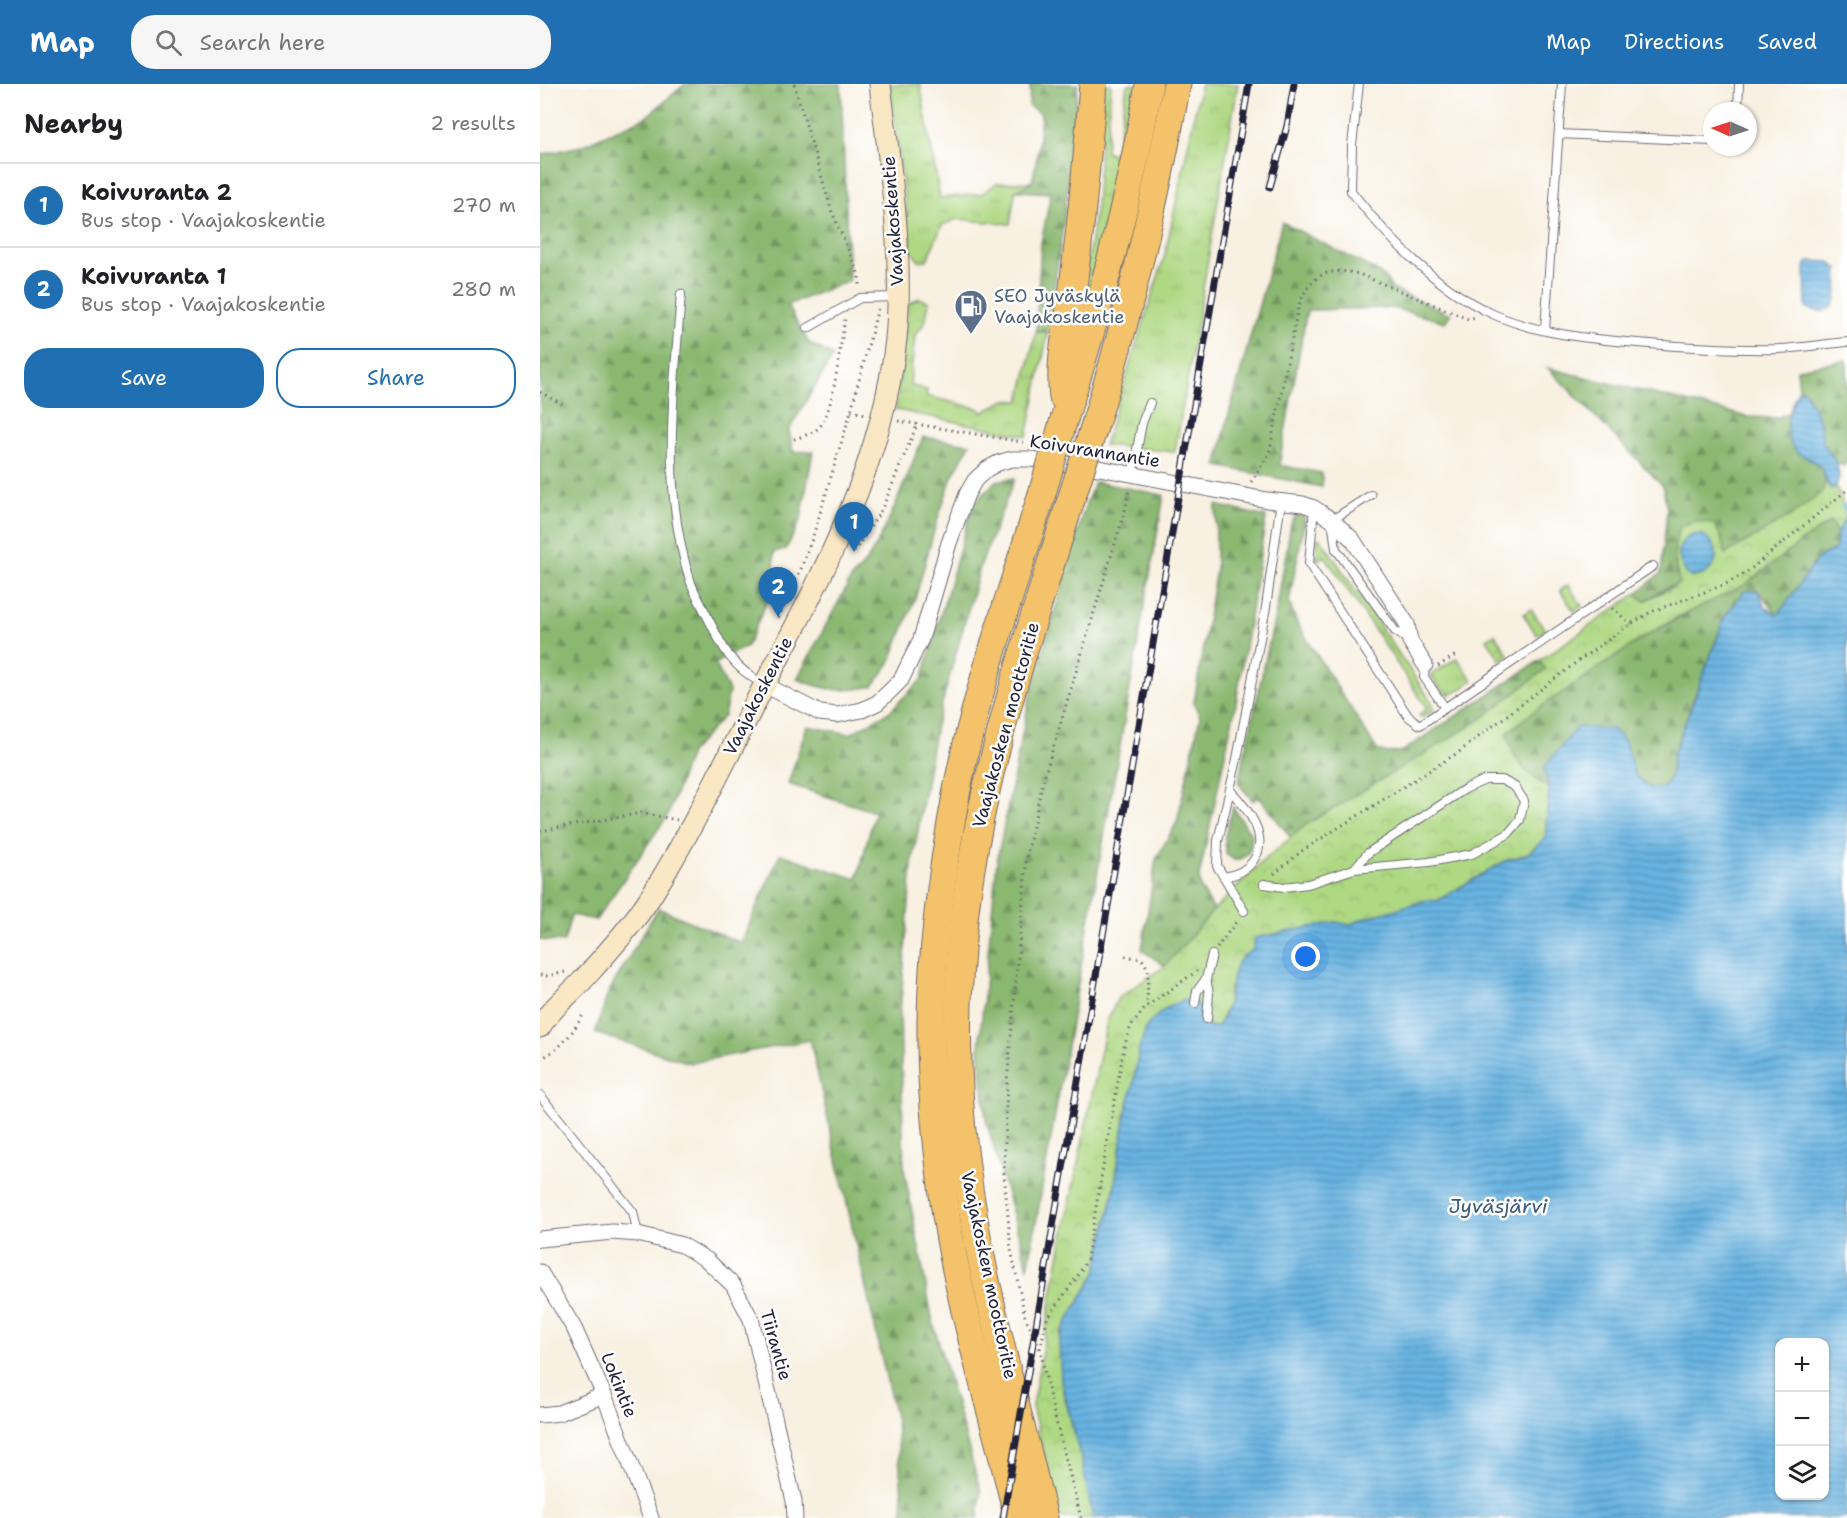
<!DOCTYPE html>
<meta charset="utf-8">
<style>
:root{--surface:#fff;--page:#f6f6f6;--text:#202124;--muted:#757577;--line:#e0e0e0;--accent:#1f6fb2}
body{margin:0;font-family:"Shantell Sans",sans-serif;background:var(--page);color:var(--text)}
.controls{position:absolute;right:18px;bottom:18px;display:grid;overflow:hidden;border-radius:12px;box-shadow:0 2px 4px #0004}
.controls button{width:54px;height:54px;display:grid;place-items:center;padding:0;border:0;border-bottom:2px solid var(--line);background:var(--surface);color:var(--text);font:30px sans-serif}
.compass{position:absolute;left:1163px;top:18px;width:54px;height:54px;border-radius:50%;background:var(--surface);box-shadow:0 2px 4px #0004;rotate:273deg}
.you{position:absolute;left:766px;top:873px;width:21px;height:21px;margin:-15px;border:4px solid #fff;border-radius:50%;background:#1a73e8;box-shadow:0 0 0 9px #1a73e833}
.badge{display:grid;place-items:center;width:39px;height:39px;border-radius:50%;background:var(--accent);color:#fff;font-size:20px;font-weight:700}
.pin{position:absolute;translate:-50% -50px;filter:drop-shadow(0 2px 3px #0008)}
.pin::after{content:'';position:absolute;top:32px;width:21px;height:18px;background:inherit;clip-path:polygon(0 0,100% 0,50% 100%)}
.list{margin:0;padding:0;list-style:none}
h2{display:flex;justify-content:space-between;align-items:center;height:78px;margin:0;padding:0 24px;font-size:26px}
h2 small{font-size:20px;font-weight:400;color:var(--muted)}
.list li{display:grid;grid-template-columns:39px 1fr auto;gap:18px;align-items:center;box-sizing:border-box;height:84px;padding:0 24px;border-top:2px solid var(--line)}
.list b{display:block;font-size:22px;white-space:nowrap}
.list p{margin:0;font-size:20px;white-space:nowrap;color:var(--muted)}
.list em{font-size:20px;font-style:normal;color:var(--muted)}
.actions{display:flex;gap:12px;padding:18px 24px}
.actions a{flex:1;padding:14px 0;border:2px solid var(--accent);border-radius:24px;text-align:center;font-size:21px;color:var(--accent)}
.actions .main{background:var(--accent);color:#fff}
.icon{flex:none;width:33px;height:33px;fill:none;stroke:currentColor;stroke-width:2;stroke-linecap:round;stroke-linejoin:round}
.map{position:relative;flex:none;width:1307px;height:1434px;overflow:hidden}
header{display:flex;align-items:center;gap:36px;box-sizing:border-box;height:84px;padding:0 30px;background:var(--accent);color:#fff}
header strong{font-size:28px}
nav{display:flex;gap:33px;margin-inline-start:auto;font-size:21px}
.search{width:420px;height:54px;background:var(--page);display:flex;align-items:center;gap:15px;box-sizing:border-box;padding:0 21px;border-radius:24px;color:var(--muted);font-size:22px}
main{display:flex}
aside{flex:1;background:var(--surface)}
.map>svg:first-child{display:block}
.grass{fill:url(#grass-tufts);stroke:#687d5f;stroke-width:1.5}
.forest{fill:url(#forest-firs);stroke:#566d56;stroke-width:1.5}
.park{fill:url(#park-crowns);stroke:#687d5f;stroke-width:1.5}
.water{fill:url(#water-rules);stroke:#456a8e;stroke-width:1.5;fill-rule:evenodd}
.lines{fill:none;stroke-linecap:round;stroke-linejoin:round}
.stream{stroke:#68b3e1;stroke-width:4.5}
.lane-casing{stroke:#6d6a75;stroke-width:10}
.street-casing{stroke:#6d6a75;stroke-width:17}
.secondary-casing{stroke:#6d6a75;stroke-width:23}
.highway-casing{stroke:#6d6a75;stroke-width:29}
.path{stroke:#6d6a75;stroke-width:3;stroke-dasharray:1.5 4.5;stroke-linecap:butt}
.lane{stroke:#fff;stroke-width:8}
.street{stroke:#fff;stroke-width:15}
.secondary{stroke:#fae7c3;stroke-width:21}
.highway{stroke:#f3c26a;stroke-width:27}
.rail-casing{stroke:#22223b;stroke-width:7}
.rail{stroke:#fff;stroke-width:4.5;stroke-dasharray:14;stroke-linecap:butt}
.highway-bridge-casing{stroke:#6d6a75;stroke-width:29;stroke-linecap:butt}
.highway-bridge{stroke:#f3c26a;stroke-width:27}
.labels{text-anchor:middle;dominant-baseline:central;stroke-width:5;stroke-linejoin:round;paint-order:stroke}
.street-label{font-size:18px;fill:#22223b;stroke:#fff}
.service-label{font-size:18px;fill:#4e5e75;stroke:#fff;text-anchor:start}
.water-label{font-size:20px;font-style:italic;fill:#3e5c7d;stroke:#fff}
</style>
<header>
<strong>Map</strong>
<div class="search"><svg class="icon" aria-label="search" viewBox="0 0 24 24"><circle cx="10" cy="10" r="6"/><path d="M15 15l6 6"/></svg>Search here</div>
<nav><a>Map</a><a>Directions</a><a>Saved</a></nav>
</header>
<main>
<aside>
<h2>Nearby<small>2 results</small></h2>
<ul class="list">
<li><span class="badge">1</span><div><b>Koivuranta 2</b><p>Bus stop · Vaajakoskentie</p></div><em>270 m</em></li>
<li><span class="badge">2</span><div><b>Koivuranta 1</b><p>Bus stop · Vaajakoskentie</p></div><em>280 m</em></li>
</ul>
<div class="actions"><a class="main">Save</a><a>Share</a></div>
</aside>
<div class="map">
<svg width="1307" height="1434" viewBox="0 0 1307 1434">
<defs>
<pattern id="grass-tufts" width="24" height="20" patternUnits="userSpaceOnUse" patternTransform="scale(1.5)"><rect width="24" height="20" fill="#afd883"/><path d="M3 7l-1-3M5 7V3M7 7l1-3M15 17l-1-3M17 17v-4M19 17l1-3" fill="none" stroke="#96b972"/></pattern>
<pattern id="forest-firs" width="22" height="20" patternUnits="userSpaceOnUse" patternTransform="scale(1.5)"><rect width="22" height="20" fill="#8bb871"/><path d="M5 1l3.5 6h-7zM16 11l3.5 6h-7z" fill="#71955e"/></pattern>
<pattern id="park-crowns" width="20" height="18" patternUnits="userSpaceOnUse" patternTransform="scale(1.5)"><rect width="20" height="18" fill="#afd883"/><path d="M2 6a3 3 0 1 1 6 0M12 15a3 3 0 1 1 6 0" fill="none" stroke="#96b972"/></pattern>
<pattern id="water-rules" width="6" height="5" patternUnits="userSpaceOnUse" patternTransform="scale(1.5)"><rect width="6" height="5" fill="#68b3e1"/><path d="M0 2.5h6" fill="none" stroke="#5591b8"/></pattern>
</defs>
<rect width="100%" height="100%" fill="#fff"/>
<filter id="ink" filterUnits="userSpaceOnUse"><feTurbulence type="fractalNoise" baseFrequency=".0167" numOctaves="2"/><feDisplacementMap in="SourceGraphic" scale="12" xChannelSelector="R" yChannelSelector="G"/><feConvolveMatrix kernelMatrix="1 2 1 2 8 2 1 2 1" color-interpolation-filters="sRGB"/></filter>
<filter id="wash" filterUnits="userSpaceOnUse"><feTurbulence type="fractalNoise" baseFrequency=".008" numOctaves="4" result="noise"/><feDisplacementMap in="SourceGraphic" scale="24" xChannelSelector="R" yChannelSelector="G"/><feGaussianBlur stdDeviation="1.35" result="paint"/><feColorMatrix in="noise" values="0 0 0 0 0 0 0 0 0 0 0 0 0 0 0 0 0 1.4 0 .05"/><feComposite in="paint" operator="in"/></filter>
<g filter="url(#wash)">
<rect width="100%" height="100%" fill="#f8f0e0"/>
<g class="grass">
<path d="M350,0H380L400,114L441,110L457,99L492,98L475,108L470,140L417,135L402,141L387,176L379,177L371,167Z"/>
<path d="M564,0H571L566,67L573,71L577,62L587,0H595L564,153L532,280L556,123Z"/>
<path d="M661,0H698L635,368L564,361L625,171Z"/>
<path d="M379,214L389,218L385,239L375,251L370,301L387,306L386,312L440,325L442,329L465,316L480,317L496,248H508L487,352L356,326L368,220Z"/>
<path d="M780,454L893,620V627L882,633L879,631L887,624L785,472L776,477L777,455Z"/>
<path d="M1028,501L1042,522L1034,527L1020,506Z"/>
<path d="M991,525L1005,546L997,551L983,530Z"/>
<path d="M955,550L968,571L960,576L947,555Z"/>
<path d="M917,574L933,596C908,614 908,618 891,591Z"/>
</g>
<g class="forest">
<path d="M145,0H301L309,197L247,221L269,259L293,272L249,346L253,368L273,367L261,435L246,465L234,468L235,499L207,562L175,579L189,607L184,632L150,669L128,731L56,836L31,831L24,858L0,856V71L41,62L106,33Z"/>
<path d="M490,0H538L524,135L508,248H496L501,159L511,109L475,107L492,98L497,74L501,30L489,22Z"/>
<path d="M742,138L837,187L847,196L852,205L911,230L905,238L853,224L767,226L739,381L782,389V403L677,382L687,337Z"/>
<path d="M1307,276V374L1304,382L1297,379L1283,359L1280,338L1265,307L1259,305L1257,285Z"/>
<path d="M1008,284L1208,333L1236,334L1249,329C1248,340 1249,359 1257,368C1262,373 1272,375 1277,380C1284,386 1287,397 1284,405C1277,420 1202,460 1184,471L1181,453L1136,488L1141,499L1126,504L1105,517L1096,510L1121,489L1127,426L1123,402Z"/>
<path d="M383,353L430,360L412,393L396,440L375,515L350,579L333,602C301,609 288,607 257,595L312,493C340,471 368,388 383,353Z"/>
<path d="M475,394L441,480L396,641L372,781L360,929L364,1085L393,1239L441,1408L438,1434H364L356,1337L270,956L150,979L55,949L68,909L118,824L201,859L240,770L317,795L335,728L248,700L267,642L310,650L349,628L382,595L433,420L456,397Z"/>
<path d="M555,398L624,411L488,1184L446,1036L439,964L457,776L489,616L545,422Z"/>
<path d="M676,421L726,433L696,619L659,793L661,805L674,826L625,882L602,866L616,775L637,738L660,633L654,619L676,485Z"/>
<path d="M759,426L765,435L749,518L758,541L837,666L848,669L863,667L999,577L1006,585L937,638L767,740L751,754L719,713L713,717L698,699L736,528L751,440Z"/>
<path d="M1292,437L1297,449L1296,465L1283,471L1275,478L1242,527L1238,531L1218,507C1199,518 1182,526 1179,549L1134,668L1130,693L1123,704H1110L1095,691L1004,684L1009,704C984,689 973,679 966,650L986,633L1101,555L1169,517Z"/>
<path d="M693,723L712,752C711,766 709,775 694,776L686,770L685,752Z"/>
</g>
<path class="park" d="M1285,398L1291,405L1296,403C1298,408 1307,428 1307,431C1305,437 1299,443 1297,449L1291,437L1263,456L1203,502L1138,533L1101,555L986,633L967,649C973,678 985,689 1009,704L1005,755L987,770L965,777L897,817L822,835L810,841L796,838L713,866L689,906L688,920L678,943C662,942 648,929 636,921L625,925L607,942L600,962L593,1001L586,1028L574,1106L556,1189L520,1250L523,1308L542,1378L553,1434H520L492,1323L520,1167L567,937L578,914L625,882L674,826L724,776L767,740L937,638L1006,585L999,577L1096,510L1105,517L1140,499C1133,478 1132,463 1140,443L1154,437L1173,439L1181,453L1185,470L1255,429L1283,407Z"/>
<g class="water">
<path d="M1270,177L1290,178L1298,185C1297,210 1301,236 1266,224L1265,185L1266,180Z"/>
<path d="M1259,305L1265,307L1280,338L1283,359L1297,379L1299,393L1296,403L1291,405C1285,397 1285,387 1278,380C1272,375 1263,373 1257,368C1240,351 1249,322 1259,305Z"/>
<path d="M1307,431V1434H553L542,1378L521,1297L519,1257L525,1241L556,1189L574,1106L586,1028L593,1001L600,962L607,942L613,935L625,925L644,915L655,919L660,923L663,939L671,943H678C682,936 686,928 688,920C693,899 690,876 713,866L715,854L796,838L810,841L822,835L887,816L897,817L965,777L987,770L1005,755L1009,704L1004,684L1037,643L1072,645L1085,658L1095,691L1110,704H1123L1130,693L1134,668L1179,549C1182,529 1194,524 1204,507H1218L1225,523L1238,531L1275,478L1283,471L1296,465L1297,449ZM1240,1258H1284V1412H1240Z"/>
<path d="M1160,450C1186,461 1179,493 1150,493C1134,478 1134,451 1160,450Z"/>
</g>
<g class="lines">
<path class="stream" d="M1303,422L1307,426"/>
</g>
</g>
<g filter="url(#ink)">
<g class="lines">
<g class="lane-casing">
<g id="lane">
<path d="M819,0L812,61L811,107C849,156 897,205 955,231C999,250 1050,255 1098,259C1145,263 1192,266 1239,265C1261,264 1284,260 1307,258"/>
<path d="M1198,27L1199,0"/>
<path d="M1019,50L1172,57"/>
<path d="M141,210C134,304 120,407 151,499C155,510 162,521 167,532C184,566 190,581 223,600"/>
<path d="M268,244L320,214L358,213"/>
<path d="M1005,246L1022,0"/>
<path d="M592,392L602,339L610,319"/>
<path d="M831,411L792,436L796,465L855,547L868,556"/>
<path d="M774,424L769,480L868,632L880,641L1113,482"/>
<path d="M885,581L884,593L905,624"/>
<path d="M690,706C707,724 731,753 713,777C706,787 696,791 684,793L677,782L678,757L697,675L726,523L741,417"/>
<path d="M684,793L704,827"/>
<path d="M724,800L744,803L768,800L814,785L889,778L932,770L968,750L980,736L984,717L975,703L962,696H945L925,705L828,769L814,785"/>
<path d="M666,895L669,909L667,935"/>
<path d="M655,919L657,907L666,895L672,871"/>
<path d="M0,1011L93,1128L98,1150"/>
</g>
</g>
<g class="street-casing">
<g id="street">
<path d="M225,601L280,629L297,631L322,626L337,619L349,608L361,596L381,555L409,459L427,410L435,396L447,385L458,379L472,375H490L559,384L727,416L763,420L774,424L792,436L813,456L867,540L870,557L885,581"/>
<path d="M0,1155L73,1148L98,1150L142,1161L167,1176L193,1201L211,1235L254,1417L255,1434"/>
<path d="M0,1188L34,1244L64,1311L111,1434"/>
<path d="M0,1331L19,1329L64,1311"/>
</g>
</g>
<g class="secondary-casing">
<path id="secondary" d="M0,943C10,925 28,912 42,897C66,870 92,842 111,812C150,750 182,683 215,619C276,503 342,387 356,255C364,170 350,84 340,0"/>
</g>
<g class="highway-casing">
<g id="highway">
<path d="M523,313C518,274 530,234 534,195C542,130 548,65 553,0"/>
<path d="M525,332C560,223 590,113 609,0"/>
<path d="M556,337C590,226 616,114 637,0"/>
<path d="M478,1434C453,1328 419,1225 404,1118C397,1064 391,1009 391,956C390,873 401,791 416,711C434,612 471,510 501,413"/>
<path d="M504,1434C470,1293 426,1151 419,1005C414,916 422,823 440,735C462,628 497,524 530,419"/>
</g>
</g>
<g class="path">
<path d="M254,0L292,128L319,191V203"/>
<path d="M0,308L22,320"/>
<path d="M311,327L325,330"/>
<path d="M358,337L488,359"/>
<path d="M254,355C263,352 276,349 282,340C295,318 300,261 305,235"/>
<path d="M711,398L729,370L758,224C769,192 786,182 819,190L928,235L936,233"/>
<path d="M314,468L342,425L377,341"/>
<path d="M1072,524L1091,540"/>
<path d="M238,534L261,485L273,452L311,327L338,224"/>
<path d="M898,582L916,571"/>
<path d="M0,747L101,729L137,736"/>
<path d="M734,790L763,766L919,668L1038,577L1091,540L1111,528L1186,500L1207,488L1307,406"/>
<path d="M677,864L698,835"/>
<path d="M585,872L602,875L608,885L607,922"/>
<path d="M0,891L8,892L25,888"/>
<path d="M0,975C22,964 32,950 44,929"/>
<path d="M500,1265L507,1235L539,1190L547,1175L584,963L591,942L607,922L657,887"/>
<path d="M541,1434L510,1314L500,1265L485,1233L471,1165L464,1089L467,999L487,770L503,697L586,423L589,405"/>
</g>
<use href="#lane" class="lane"/>
<use href="#street" class="street"/>
<use href="#secondary" class="secondary"/>
<use href="#highway" class="highway"/>
<g class="rail-casing">
<g id="rail">
<path d="M730,103L747,42L754,0"/>
<path d="M463,1434L709,0"/>
</g>
</g>
<use href="#rail" class="rail"/>
<g class="highway-bridge-casing">
<g id="highway-bridge">
<path d="M501,413L525,332"/>
<path d="M530,419L556,337"/>
</g>
</g>
<use href="#highway-bridge" class="highway-bridge"/>
</g>
</g>
<defs>
<g id="fuel-pin" transform="scale(1.725)"><path d="M0 17L-7.5 6A9.5 9.5 0 1 1 7.5 6Z" fill="#5c6f8a" stroke="#fff"/><path d="M-5.5-6h7V0h2V4h1.3V-2.5L3-4.5l.8-.8L6-3V5H2.5V1h-1V6h-7ZM-4.2-4.7v3.2H.2V-4.7Z" fill="#fff"/></g>
</defs>
<g fill-rule="evenodd">
<use href="#fuel-pin" x="431" y="222"/>
</g>
<g class="labels">
<g class="street-label">
<text transform="translate(353 137) rotate(-94)">Vaajakoskentie</text>
<text transform="translate(555 367) rotate(9)">Koivurannantie</text>
<text transform="translate(218 612) rotate(-63)">Vaajakoskentie</text>
<text transform="translate(466 641) rotate(-75)">Vaajakosken moottoritie</text>
<text transform="translate(449 1191) rotate(78)">Vaajakosken moottoritie</text>
<text transform="translate(236 1261) rotate(74)">Tiirantie</text>
<text transform="translate(79 1301) rotate(68)">Lokintie</text>
</g>
<g class="service-label">
<text x="454" y="212">SEO Jyväskylä<tspan x="454" dy="21">Vaajakoskentie</tspan></text>
</g>
<g class="water-label">
<text x="958" y="1122">Jyväsjärvi</text>
</g>
</g>
</svg>
<div class="controls">
<button>+</button>
<button>−</button>
<button><svg class="icon" aria-label="layers" viewBox="0 0 24 24"><path d="M12 4l9 5-9 5-9-5zM3 14l9 5 9-5"/></svg></button>
</div>
<svg class="compass" viewBox="-18 -18 36 36"><path d="M0-13l5 13h-10z" fill="#e53935"/><path d="M0 13l5-13h-10z" fill="#757577"/></svg>
<div class="you"></div>
<div class="pin badge" style="left:314px;top:468px">1</div>
<div class="pin badge" style="left:238px;top:533px">2</div>
</div>
</main>
